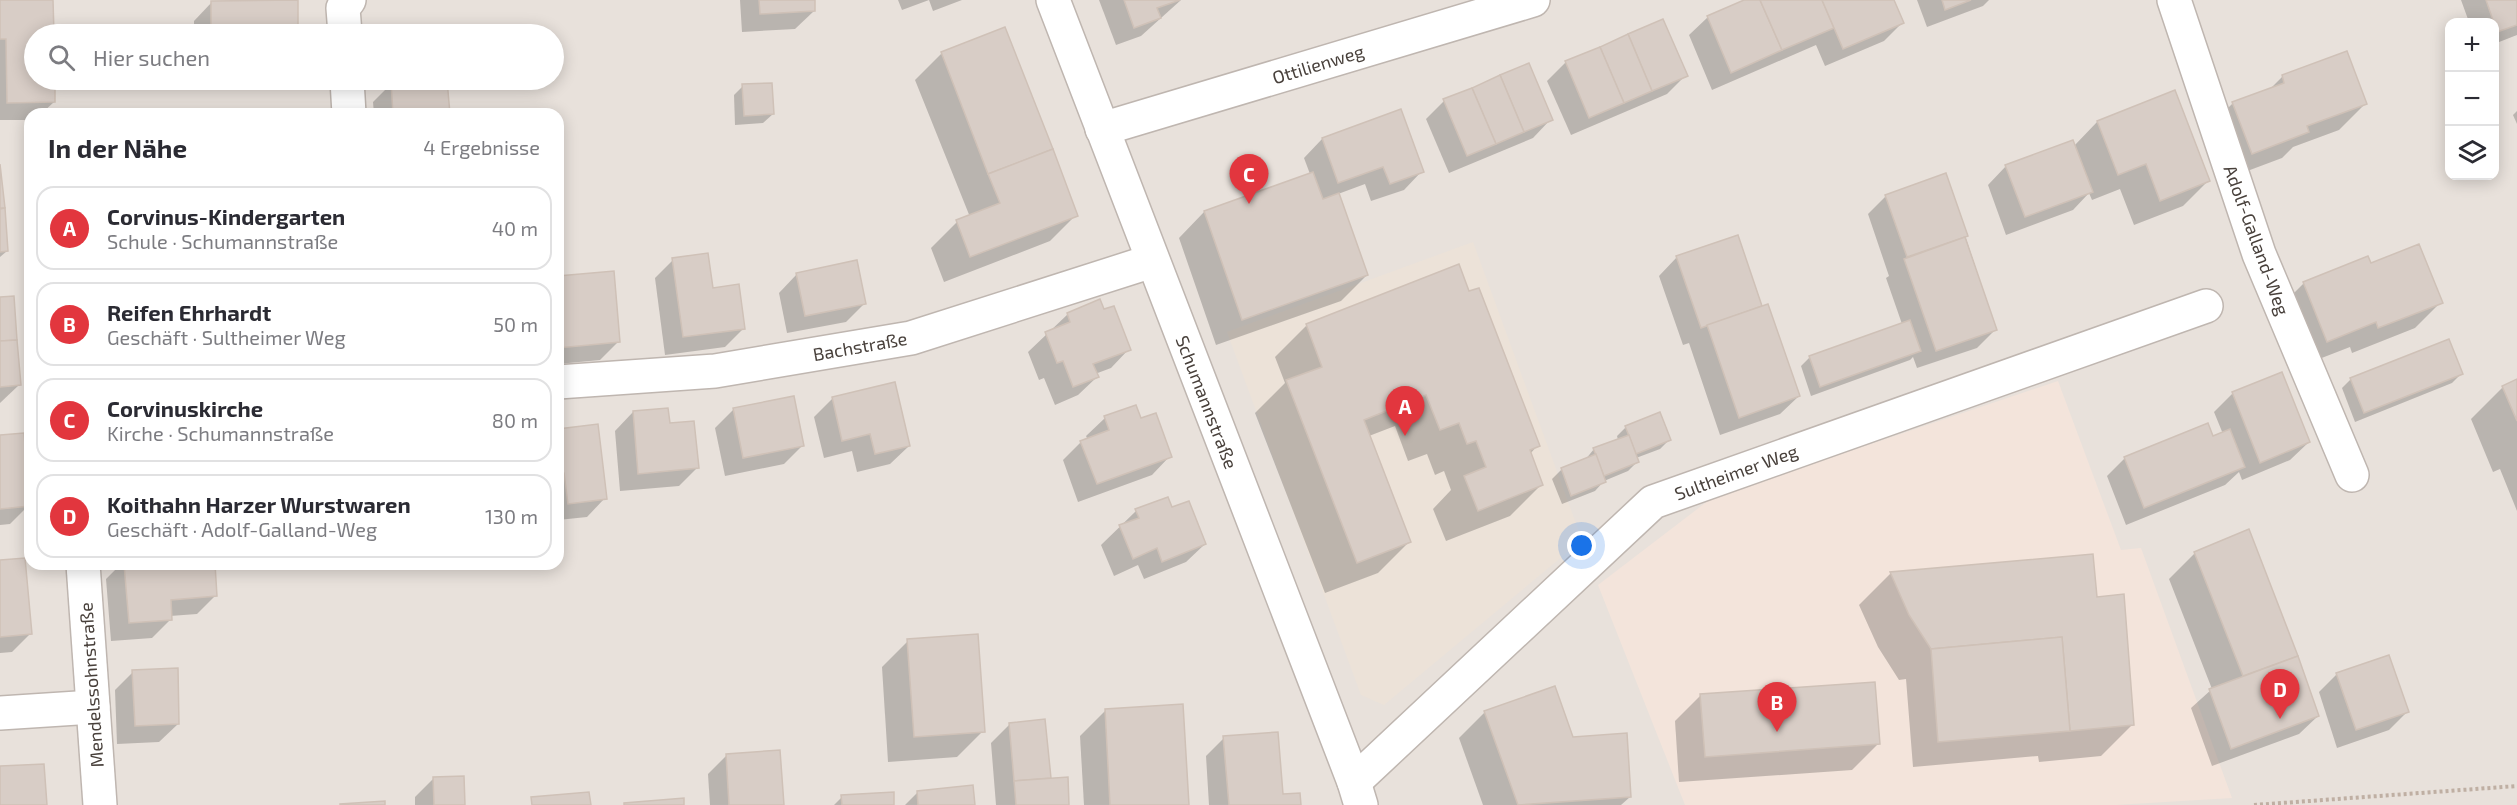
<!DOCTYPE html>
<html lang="de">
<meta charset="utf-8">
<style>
:root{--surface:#fff;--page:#f2f2f3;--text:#2b2b33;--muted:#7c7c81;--line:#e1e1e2;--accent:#e2363e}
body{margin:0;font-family:"Exo 2",sans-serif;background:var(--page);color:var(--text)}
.controls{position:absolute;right:18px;top:18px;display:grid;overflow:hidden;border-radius:12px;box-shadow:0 3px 15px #0003}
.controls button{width:54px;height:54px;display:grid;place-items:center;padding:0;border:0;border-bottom:2px solid var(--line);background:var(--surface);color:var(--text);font:30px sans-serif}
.you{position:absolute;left:1582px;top:546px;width:21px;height:21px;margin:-15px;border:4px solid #fff;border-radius:50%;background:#1a73e8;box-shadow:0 0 0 9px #1a73e833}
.badge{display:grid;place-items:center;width:39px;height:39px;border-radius:50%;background:var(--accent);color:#fff;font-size:20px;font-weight:700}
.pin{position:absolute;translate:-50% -50px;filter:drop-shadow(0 2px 3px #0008)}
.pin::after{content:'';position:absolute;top:32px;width:21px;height:18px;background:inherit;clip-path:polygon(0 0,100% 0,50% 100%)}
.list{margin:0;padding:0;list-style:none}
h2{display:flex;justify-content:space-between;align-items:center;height:78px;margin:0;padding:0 24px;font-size:26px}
h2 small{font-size:20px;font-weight:400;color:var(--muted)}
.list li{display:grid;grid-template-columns:39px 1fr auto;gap:18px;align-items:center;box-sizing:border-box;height:84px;margin:0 12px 12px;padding:0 12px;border:2px solid var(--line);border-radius:18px}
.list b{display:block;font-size:22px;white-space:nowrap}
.list p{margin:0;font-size:20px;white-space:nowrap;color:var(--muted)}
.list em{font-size:20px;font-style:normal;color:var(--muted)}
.icon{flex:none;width:33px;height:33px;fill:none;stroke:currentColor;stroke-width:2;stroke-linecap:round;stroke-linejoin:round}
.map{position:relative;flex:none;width:2517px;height:805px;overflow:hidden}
.search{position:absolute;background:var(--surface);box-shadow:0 3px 15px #0003;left:24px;top:24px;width:540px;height:66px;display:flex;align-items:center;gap:15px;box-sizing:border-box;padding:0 21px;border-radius:33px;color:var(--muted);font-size:22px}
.panel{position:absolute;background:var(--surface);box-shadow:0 3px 15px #0003;left:24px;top:108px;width:540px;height:462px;border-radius:18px}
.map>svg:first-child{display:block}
.residential{fill:#e8e1db;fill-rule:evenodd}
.commercial{fill:#f3e4db}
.education{fill:#ece2d8}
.shadow{fill:#0003}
.building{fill:#d8cdc6;stroke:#cfc1b7;stroke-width:1.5}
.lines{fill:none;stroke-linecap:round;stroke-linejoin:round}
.minor-casing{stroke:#bfb6b0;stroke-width:36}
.path{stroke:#bfafa3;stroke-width:4;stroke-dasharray:3 3;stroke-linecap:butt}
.minor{stroke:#fff;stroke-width:33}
.labels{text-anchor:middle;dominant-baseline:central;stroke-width:4.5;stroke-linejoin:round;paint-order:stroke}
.street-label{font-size:18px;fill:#48403b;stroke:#fff}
</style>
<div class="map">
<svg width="2517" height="805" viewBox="0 0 2517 805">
<rect width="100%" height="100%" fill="#f4f0ec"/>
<path class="residential" d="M0,0H2517V805H0ZM2450,22H2494V176H2450ZM34,34H554V80H34ZM30,114H558V564H30Z"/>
<path class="commercial" d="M2058,381L2121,550L2141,548L2232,798L2115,805H1685L1598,585L1713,497Z"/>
<path class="education" d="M1473,242L1582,540L1384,705L1361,695L1227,332Z"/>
<g class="shadow">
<path d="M51,0L52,34H34V80H53L54,102L41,114H30V120H0V1Z"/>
<path d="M740,0H813L814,11L795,29L742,32Z"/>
<path d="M898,0H962L933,11L929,0L902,10Z"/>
<path d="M1099,0H1181L1141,36L1116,45Z"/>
<path d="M1748,0H1893L1902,23L1884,41L1825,66L1816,45L1712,90L1689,35L1708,17Z"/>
<path d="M1917,0H1989L1983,6L1927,27Z"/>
<path d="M2461,0H2517V35L2494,44V22H2469Z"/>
<path d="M296,1V34H194V21L212,2Z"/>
<path d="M1004,29L1076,215L1050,241L944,282L931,248L957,222L970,217L915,80L941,54Z"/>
<path d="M2346,53L2365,104L2339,130L2293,147L2282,158L2226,179L2207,129L2233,103L2269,90L2282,77Z"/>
<path d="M1566,62L1686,75L1667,94L1571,135L1547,81Z"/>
<path d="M445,80L449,114H374L373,102L391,84Z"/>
<path d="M743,86L773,114L763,123L735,125L734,95Z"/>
<path d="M2174,92L2209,180L2183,206L2134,225L2120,189L2092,200L2089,193L2073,210L2006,235L1988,185L2006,166L2074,146L2097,122Z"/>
<path d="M1444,101L1551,119L1533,138L1449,173L1426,119Z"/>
<path d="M1400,111L1422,171L1404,190L1371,201L1365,184L1338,194L1367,275L1341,301L1216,345L1179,238L1204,212L1310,174L1304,158L1322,139Z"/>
<path d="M2517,111V124L2513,115Z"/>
<path d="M0,168L7,251L0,257Z"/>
<path d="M1945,175L1996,329L1977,348L1917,368L1913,357L1910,360L1811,396L1801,366L1810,357L1902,324L1886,278L1889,276L1868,214L1886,196Z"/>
<path d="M1737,237L1762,308L1799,396L1780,414L1720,435L1689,343L1683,345L1659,276L1677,257Z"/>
<path d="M673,260L712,289L744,328L725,347L665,355L655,278Z"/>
<path d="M2370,265L2441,302L2415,328L2352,353L2350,347L2301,366L2278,309L2304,283Z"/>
<path d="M797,274L864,304L846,322L787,333L779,293Z"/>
<path d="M558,278L618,342L600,360L558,364Z"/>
<path d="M1469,293L1538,445L1530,454L1542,484L1510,516L1446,541L1433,509L1451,490L1444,471L1435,475L1427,454L1408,461L1395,426L1369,436L1410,541L1378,573L1325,593L1255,413L1285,383L1275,357L1307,325Z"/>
<path d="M0,299L19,385L0,403Z"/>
<path d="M1103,311L1129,349L1111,368L1095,374L1097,377L1078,395L1055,405L1044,378L1039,380L1028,352L1068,314Z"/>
<path d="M2461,374L2452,383L2355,422L2342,388L2351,379Z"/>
<path d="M2517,381V511L2500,469L2493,472L2471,419L2503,387Z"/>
<path d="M2233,393L2309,442L2290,460L2242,480L2239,472L2225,485L2126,525L2107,476L2125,458L2212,438L2223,434L2214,412Z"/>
<path d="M832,399L909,446L890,464L857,472L852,451L824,458L814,417Z"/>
<path d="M1135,406L1140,420L1170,456L1152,475L1078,502L1063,460L1081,442L1088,440L1086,436L1105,418Z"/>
<path d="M734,409L802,446L784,464L725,476L715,428Z"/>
<path d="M633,412L668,425L697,468L679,486L620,491L615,431Z"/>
<path d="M1626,427L1669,440L1660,449L1636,458L1637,462L1628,471L1604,481L1595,491L1562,504L1552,479L1562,469L1585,460L1594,449L1618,440L1617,436Z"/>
<path d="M558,431L605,498L587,517L558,520Z"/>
<path d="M0,437L28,506L10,524L0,525Z"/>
<path d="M1171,509L1205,544L1186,562L1144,579L1138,565L1114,576L1101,545L1136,511Z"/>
<path d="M2195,553L2296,657L2318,716L2299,734L2212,766L2191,708L2212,689L2169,579Z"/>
<path d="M0,562L30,634L12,652L0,653Z"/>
<path d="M121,564H213L215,596L197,614L170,616L171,619L152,638L111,641L106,579Z"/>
<path d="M1891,573L2096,598L2133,724L2101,756L2039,762L2038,756L1913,767L1906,679L1899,680L1878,647L1859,605Z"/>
<path d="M908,641L983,731L957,757L888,762L882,667Z"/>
<path d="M133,672L178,724L159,742L117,744L115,690Z"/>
<path d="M2337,674L2407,712L2389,730L2337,748L2319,692Z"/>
<path d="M1701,695L1878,744L1852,770L1679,782L1675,721Z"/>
<path d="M1106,710L1187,805H1084L1080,736Z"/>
<path d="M1485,712L1572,739L1630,797L1621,805H1483L1459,738Z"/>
<path d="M1044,721L1050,780L1068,805H996L991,743L1010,724Z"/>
<path d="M1224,738L1281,796L1299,805H1209L1206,756Z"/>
<path d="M726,756L783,805H710L708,774Z"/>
<path d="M433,779L464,805H415V797Z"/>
<path d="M918,792L973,805H905Z"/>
<path d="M842,797L893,805H834Z"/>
</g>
<g class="building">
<path d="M0,0H53L54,34H34V80H55V102L7,103L6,39H0Z"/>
<path d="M298,0V34H211V1Z"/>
<path d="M759,0H815V11L760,14Z"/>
<path d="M1124,0H1180L1157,8L1161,18L1134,28Z"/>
<path d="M1744,0H1760L1782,50L1731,73L1707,16Z"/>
<path d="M1760,0H1822L1834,28L1782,50Z"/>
<path d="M1822,0H1894L1904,23L1843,49Z"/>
<path d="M1942,0H1971L1945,10Z"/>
<path d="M2486,0H2517V25L2497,32Z"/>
<path d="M1663,19L1688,76L1652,91L1628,34Z"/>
<path d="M1005,27L1053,149L988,174L941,52Z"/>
<path d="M1628,34L1652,91L1624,103L1600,47Z"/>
<path d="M1600,47L1624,103L1589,118L1565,61Z"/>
<path d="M2347,51L2367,104L2307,126L2309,132L2252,154L2232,102L2284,83L2282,75Z"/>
<path d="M1529,63L1553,120L1524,132L1500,75Z"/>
<path d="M1500,75L1524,132L1496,144L1472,88Z"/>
<path d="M419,80H447L450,114H393L391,82Z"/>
<path d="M772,83L774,114L744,116L742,84Z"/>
<path d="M1472,88L1496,144L1467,156L1443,99Z"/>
<path d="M2175,90L2210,181L2160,201L2146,164L2118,175L2097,121Z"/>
<path d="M1401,109L1424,172L1390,184L1383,167L1338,183L1322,138Z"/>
<path d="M2073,140L2093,192L2025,217L2005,165Z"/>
<path d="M1053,149L1078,216L970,257L956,220L1000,203L988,174Z"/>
<path d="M0,164L5,208H0Z"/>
<path d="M1313,172L1323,199L1339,193L1368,275L1242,320L1204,211Z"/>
<path d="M1946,173L1968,236L1907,257L1885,195Z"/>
<path d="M5,208L8,251L0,252V209Z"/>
<path d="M1738,235L1762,306L1701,328L1676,256Z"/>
<path d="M1965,237L1997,330L1936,351L1904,259Z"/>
<path d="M2419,244L2443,303L2378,328L2376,322L2327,342L2303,282L2368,256L2371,263Z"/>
<path d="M708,253L713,288L739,284L745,329L683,337L672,258Z"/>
<path d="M857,260L866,304L805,316L796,273Z"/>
<path d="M1459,264L1469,291L1479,288L1540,446L1530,450L1543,485L1478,511L1464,476L1486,467L1476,441L1467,444L1459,423L1440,430L1426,395L1364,420L1411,542L1357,563L1286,380L1322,367L1306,324Z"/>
<path d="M614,271L620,342L558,348V276Z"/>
<path d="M14,296L17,340L0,341V297Z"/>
<path d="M1100,299L1104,309L1114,306L1131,350L1093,364L1099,377L1073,387L1063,361L1057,363L1045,332L1070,322L1067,313Z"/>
<path d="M1768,304L1800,396L1739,418L1707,325Z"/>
<path d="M1910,320L1921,351L1820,387L1809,356Z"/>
<path d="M2449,339L2463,374L2364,413L2350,378Z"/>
<path d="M17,340L21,385L0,387V341Z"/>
<path d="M2282,372L2310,442L2260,463L2232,392Z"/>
<path d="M2517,379V421L2502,386Z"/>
<path d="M895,382L910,446L875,454L870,434L842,441L832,397Z"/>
<path d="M794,396L804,446L743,458L733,408Z"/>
<path d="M1136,405L1141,418L1156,413L1172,457L1097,484L1080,441L1109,430L1104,416Z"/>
<path d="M668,408L670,423L694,421L699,468L638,474L633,411Z"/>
<path d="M1660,412L1671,440L1636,454L1625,426Z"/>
<path d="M2208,423L2213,436L2230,429L2245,467L2144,508L2124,457Z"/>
<path d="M598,424L607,499L568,504L564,473L558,474V429Z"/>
<path d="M24,433L30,506L0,509V435Z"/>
<path d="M1629,435L1639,462L1604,476L1593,448Z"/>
<path d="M1596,454L1606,482L1571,496L1561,468Z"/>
<path d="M1168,497L1172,507L1189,501L1206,544L1162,562L1157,548L1133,559L1119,525L1139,518L1135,509Z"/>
<path d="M2249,529L2298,656L2243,676L2194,552Z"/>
<path d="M2093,554L2097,597L2124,594L2134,725L2070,731L2062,637L1931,649L1909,615L1890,572Z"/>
<path d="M25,558L32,634L0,637V560Z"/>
<path d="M124,564H215L217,596L171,600L172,620L129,623Z"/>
<path d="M978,634L985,732L914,737L907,639Z"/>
<path d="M2062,637L2070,731L1938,742L1931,649Z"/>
<path d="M2389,655L2409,712L2356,730L2336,673Z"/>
<path d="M2298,656L2319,716L2231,749L2209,689Z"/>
<path d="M178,668L179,724L135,726L132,670Z"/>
<path d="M1875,682L1880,744L1705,757L1700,694Z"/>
<path d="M1555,686L1573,737L1627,733L1631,797L1518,805L1484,711Z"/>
<path d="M1183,704L1189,805H1110L1105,709Z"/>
<path d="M1045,719L1051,778L1014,781L1009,723Z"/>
<path d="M1278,732L1283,794L1300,793L1301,805H1229L1223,736Z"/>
<path d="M780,750L784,805H729L726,754Z"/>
<path d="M44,764L47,805H0V766Z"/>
<path d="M464,776L465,805H434L433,777Z"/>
<path d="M1068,777L1069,805H1016L1014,781Z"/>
<path d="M973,785L975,805H918L917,791Z"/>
<path d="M589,792L591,805H532L531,797Z"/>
<path d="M894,792V805H842L841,795Z"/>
<path d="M684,798V805H624V803Z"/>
<path d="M385,801V805H340V804Z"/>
</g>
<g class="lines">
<g class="minor-casing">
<g id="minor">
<path d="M1053,0L1354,782L1361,805"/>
<path d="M2174,0L2259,254L2352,475"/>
<path d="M345,34L343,8L349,0"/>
<path d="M347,80L349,114"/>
<path d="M1102,129L1533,0"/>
<path d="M558,382L715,371L911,338L1152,261"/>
<path d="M83,564L100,805"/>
<path d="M0,713L93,707"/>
<path d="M1354,782L1653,502L2206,306"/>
</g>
</g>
<path class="path" d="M2254,805L2517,786"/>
<use href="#minor" class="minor"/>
</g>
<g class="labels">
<g class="street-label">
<text transform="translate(1318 64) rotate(-17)">Ottilienweg</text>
<text transform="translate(2257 240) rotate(70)">Adolf-Galland-Weg</text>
<text transform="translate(860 346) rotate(-10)">Bachstraße</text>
<text transform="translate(1207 402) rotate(69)">Schumannstraße</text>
<text transform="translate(1736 472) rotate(-20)">Sultheimer Weg</text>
<text transform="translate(91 685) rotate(-94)">Mendelssohnstraße</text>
</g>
</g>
</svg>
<div class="controls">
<button>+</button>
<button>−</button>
<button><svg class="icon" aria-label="layers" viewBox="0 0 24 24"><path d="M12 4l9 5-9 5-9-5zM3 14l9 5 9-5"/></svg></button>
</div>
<div class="you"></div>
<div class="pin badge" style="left:1405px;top:436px">A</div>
<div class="pin badge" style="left:1777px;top:732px">B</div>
<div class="pin badge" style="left:1249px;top:204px">C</div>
<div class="pin badge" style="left:2280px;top:719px">D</div>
<div class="search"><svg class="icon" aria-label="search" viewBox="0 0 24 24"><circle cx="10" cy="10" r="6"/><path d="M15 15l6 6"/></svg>Hier suchen</div>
<section class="panel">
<h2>In der Nähe<small>4 Ergebnisse</small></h2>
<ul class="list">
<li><span class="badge">A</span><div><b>Corvinus-Kindergarten</b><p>Schule · Schumannstraße</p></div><em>40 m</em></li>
<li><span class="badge">B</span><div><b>Reifen Ehrhardt</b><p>Geschäft · Sultheimer Weg</p></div><em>50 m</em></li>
<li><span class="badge">C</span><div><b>Corvinuskirche</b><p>Kirche · Schumannstraße</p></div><em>80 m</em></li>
<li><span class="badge">D</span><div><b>Koithahn Harzer Wurstwaren</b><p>Geschäft · Adolf-Galland-Weg</p></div><em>130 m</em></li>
</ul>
</section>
</div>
